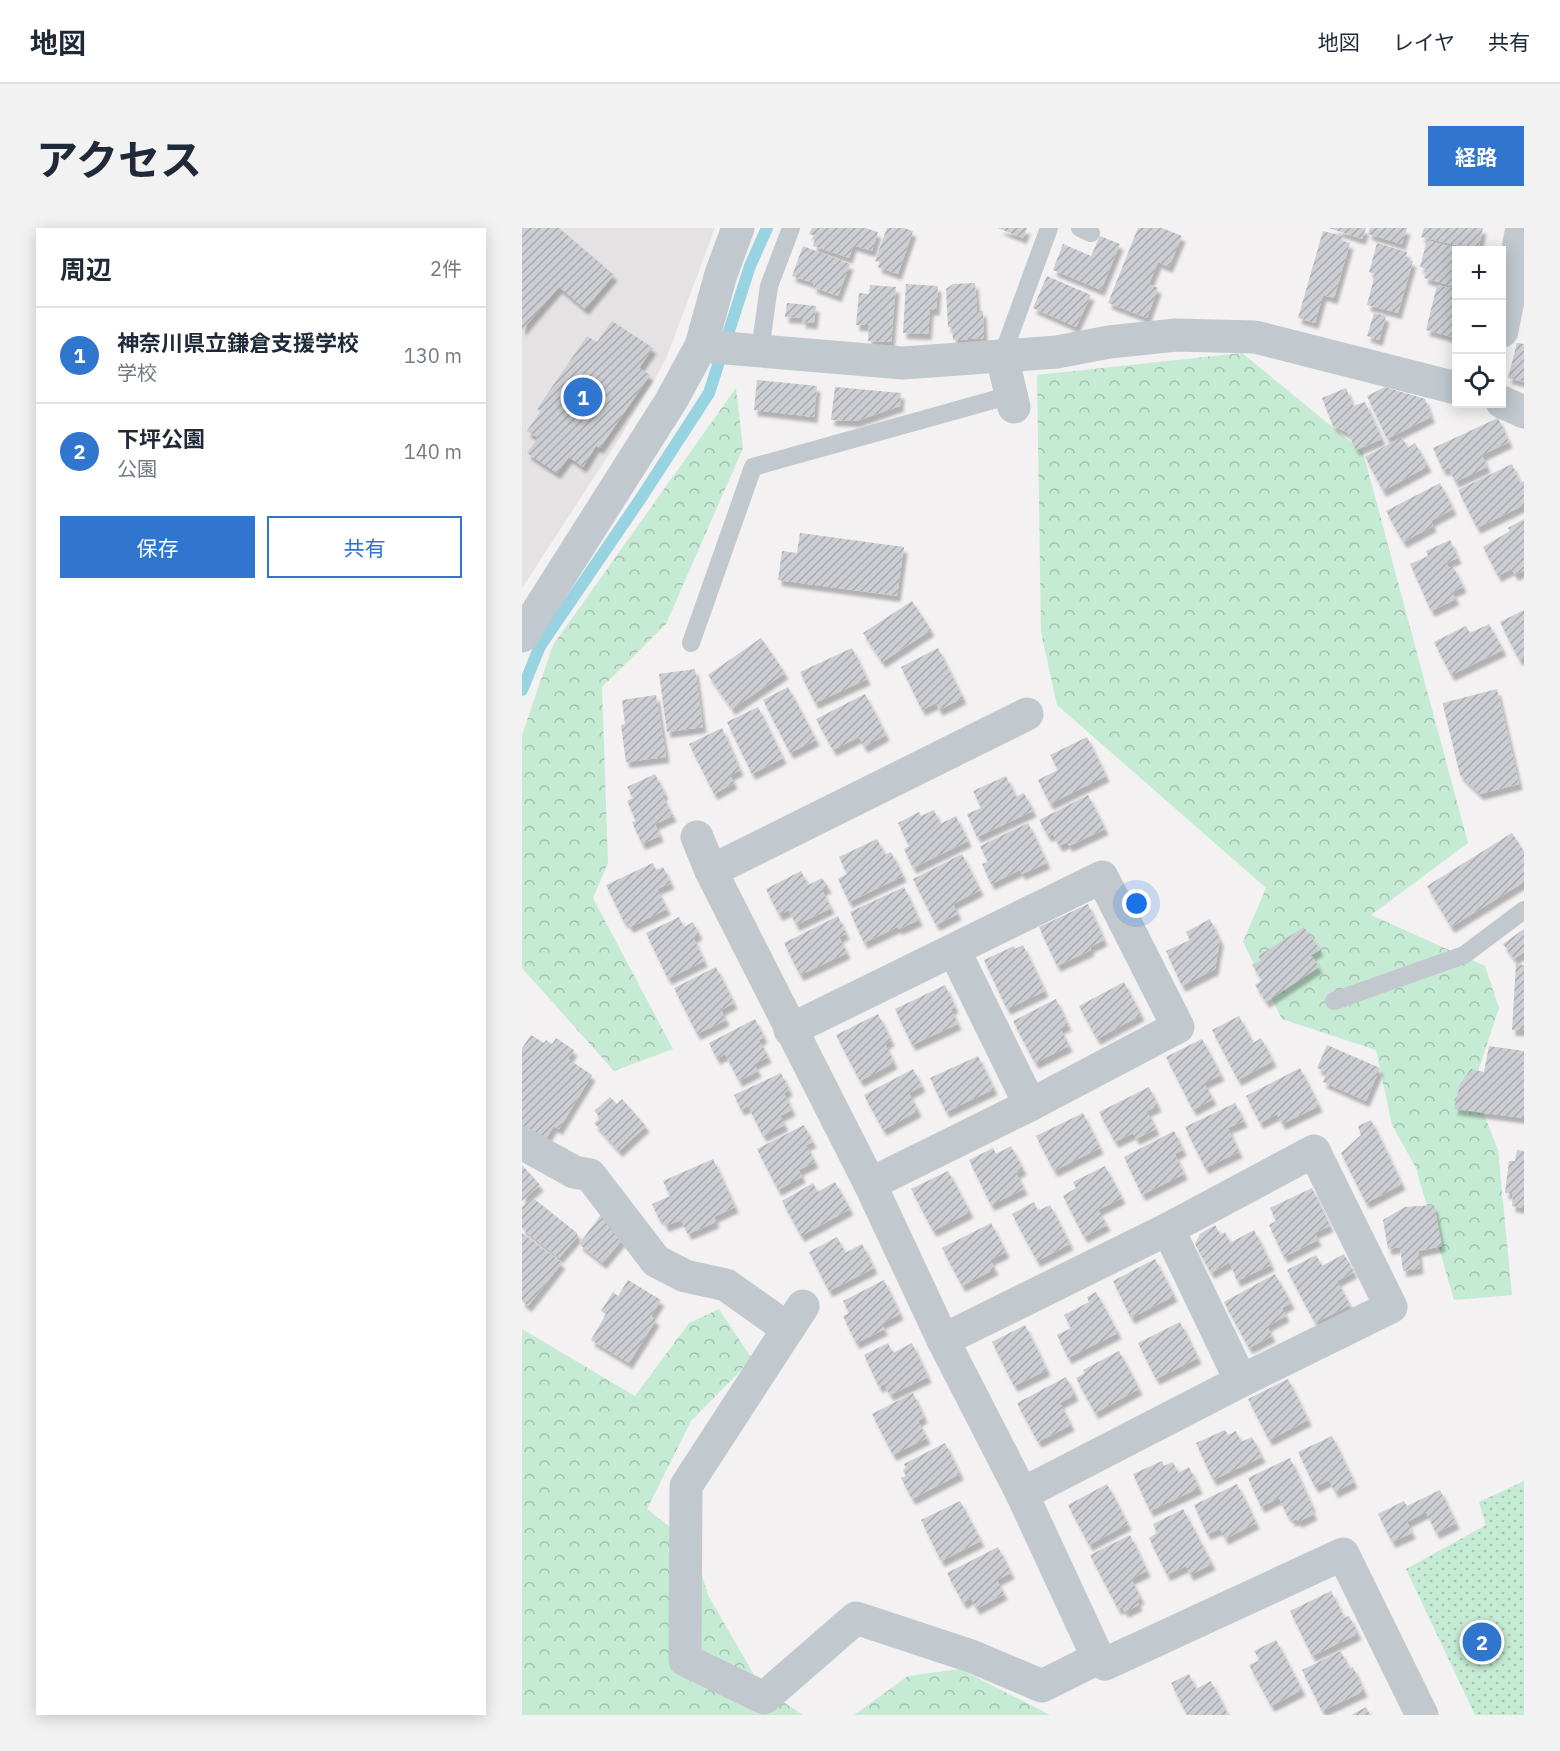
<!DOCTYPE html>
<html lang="ja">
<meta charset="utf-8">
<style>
:root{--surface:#fff;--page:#f2f2f3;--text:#1f2937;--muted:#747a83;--line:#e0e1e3;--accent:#3076ce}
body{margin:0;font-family:"IBM Plex Sans","Noto Sans JP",sans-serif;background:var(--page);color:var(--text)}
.controls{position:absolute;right:18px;top:18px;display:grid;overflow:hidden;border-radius:0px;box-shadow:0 3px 15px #0003}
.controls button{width:54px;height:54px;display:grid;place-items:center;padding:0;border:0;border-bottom:2px solid var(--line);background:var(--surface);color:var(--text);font:30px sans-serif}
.you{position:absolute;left:615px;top:676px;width:21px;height:21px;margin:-15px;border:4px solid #fff;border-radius:50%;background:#1a73e8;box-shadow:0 0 0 9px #1a73e833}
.badge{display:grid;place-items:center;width:39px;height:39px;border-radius:50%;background:var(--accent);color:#fff;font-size:20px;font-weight:700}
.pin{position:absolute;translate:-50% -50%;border:3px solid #fff;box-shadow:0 2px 6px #0006}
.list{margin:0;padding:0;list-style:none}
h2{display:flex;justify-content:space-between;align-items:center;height:78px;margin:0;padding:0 24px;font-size:26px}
h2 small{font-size:20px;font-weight:400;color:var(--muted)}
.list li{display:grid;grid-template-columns:39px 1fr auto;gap:18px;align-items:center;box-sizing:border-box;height:96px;padding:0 24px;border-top:2px solid var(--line)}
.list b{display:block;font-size:22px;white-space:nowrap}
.list p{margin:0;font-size:20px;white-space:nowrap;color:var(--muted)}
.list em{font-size:20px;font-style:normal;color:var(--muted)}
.actions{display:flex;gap:12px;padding:18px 24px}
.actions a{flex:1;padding:14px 0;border:2px solid var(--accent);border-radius:0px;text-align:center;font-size:21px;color:var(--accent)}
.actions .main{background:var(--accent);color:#fff}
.icon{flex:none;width:33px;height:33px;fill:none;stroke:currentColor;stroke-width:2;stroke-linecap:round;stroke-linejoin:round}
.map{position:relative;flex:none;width:1002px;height:1487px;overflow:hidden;border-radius:0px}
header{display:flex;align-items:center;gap:36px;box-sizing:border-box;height:84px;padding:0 30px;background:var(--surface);border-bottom:2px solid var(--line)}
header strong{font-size:28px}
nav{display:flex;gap:33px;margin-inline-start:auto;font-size:21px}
.intro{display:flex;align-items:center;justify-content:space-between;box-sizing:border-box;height:144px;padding:0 36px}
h1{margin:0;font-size:42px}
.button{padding:15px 27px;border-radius:0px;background:var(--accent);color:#fff;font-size:21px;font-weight:700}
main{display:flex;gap:36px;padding:0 36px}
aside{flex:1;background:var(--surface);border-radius:0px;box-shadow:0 3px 15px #0003}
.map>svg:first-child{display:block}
.education{fill:#e4e2e2}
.forest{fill:url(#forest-crowns)}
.park{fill:url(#park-dots)}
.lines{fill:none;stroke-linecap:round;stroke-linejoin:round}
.stream{stroke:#98d3e2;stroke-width:12}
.building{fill:url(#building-hatch);filter:url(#shadow)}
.lane{stroke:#c1c8ce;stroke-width:18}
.street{stroke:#c1c8ce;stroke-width:33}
</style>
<header>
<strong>地図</strong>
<nav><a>地図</a><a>レイヤ</a><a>共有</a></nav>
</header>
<div class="intro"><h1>アクセス</h1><a class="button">経路</a></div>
<main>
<aside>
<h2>周辺<small>2件</small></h2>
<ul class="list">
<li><span class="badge">1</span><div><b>神奈川県立鎌倉支援学校</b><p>学校</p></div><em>130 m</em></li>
<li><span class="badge">2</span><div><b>下坪公園</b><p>公園</p></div><em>140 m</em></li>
</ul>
<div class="actions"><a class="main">保存</a><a>共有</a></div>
</aside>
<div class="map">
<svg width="1002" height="1487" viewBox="0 0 1002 1487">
<defs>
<pattern id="forest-crowns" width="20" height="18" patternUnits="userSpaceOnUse" patternTransform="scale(1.5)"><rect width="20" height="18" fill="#c6ebd4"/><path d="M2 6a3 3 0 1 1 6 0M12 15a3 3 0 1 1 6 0" fill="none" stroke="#a3c1af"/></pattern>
<pattern id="park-dots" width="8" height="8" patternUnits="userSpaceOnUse" patternTransform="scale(1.5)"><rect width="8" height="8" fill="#c6ebd4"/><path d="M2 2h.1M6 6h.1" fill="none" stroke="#a3c1af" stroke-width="1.8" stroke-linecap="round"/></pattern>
<pattern id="building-hatch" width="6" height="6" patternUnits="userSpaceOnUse" patternTransform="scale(1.5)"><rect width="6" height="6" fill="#ccced3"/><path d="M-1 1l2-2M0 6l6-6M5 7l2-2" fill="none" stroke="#a8aaae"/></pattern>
<filter id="shadow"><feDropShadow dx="3.5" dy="6" stdDeviation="1.5" flood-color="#0004"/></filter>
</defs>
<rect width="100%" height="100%" fill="#f3f1f1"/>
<path class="education" d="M0,0H193L144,131L99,208L0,360Z"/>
<g class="forest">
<path d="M720,125L841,224L946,615L849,687L963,738L977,780L951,858L976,922L990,1067L932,1072L894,940L870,897L854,822L760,791L721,714L744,660L535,477L519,404L515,147Z"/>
<path d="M214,160L221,220L144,396L80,459L86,635L71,670L151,821L92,843L0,740V507L31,417Z"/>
<path d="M197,1081L230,1131L169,1193L125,1281L171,1317L186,1367L239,1459L281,1487H0V1101L113,1168L167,1095Z"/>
<path d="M438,1441L528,1487H332L386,1448Z"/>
</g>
<path class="park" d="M1002,1253V1487H953L884,1341L964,1297L957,1274Z"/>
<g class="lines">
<path class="stream" d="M0,462L18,418L119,270L187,165L228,38L245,0"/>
</g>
<g class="building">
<path d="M0,0H37L92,47L63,81L37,59L0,102Z"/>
<path d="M290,0H343L356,4L350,23L331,17L327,30L291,18L294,8L287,6Z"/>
<path d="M365,0H382L391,3L376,46L356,39L358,34L353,33Z"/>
<path d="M476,0H505L501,10Z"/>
<path d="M616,0H640L660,8L647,39L636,34L627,56L636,60L625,90L586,75Z"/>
<path d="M807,0H844L840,11Z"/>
<path d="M848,0H885L880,16L846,6Z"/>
<path d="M902,0H961L956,22L899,9Z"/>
<path d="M801,3L821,8L819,13L828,15L812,70L801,67L793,95L776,90Z"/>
<path d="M578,8L598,16L579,62L531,42L541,16L569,28Z"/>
<path d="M905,12L940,22H934V59L902,50L905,41L898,39Z"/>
<path d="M855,15L885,24L883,31L891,33L876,85L845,77L853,46L847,44Z"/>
<path d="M281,18L328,36L316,68L291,59L292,55L270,48Z"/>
<path d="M525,48L569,67L554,99L511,80Z"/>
<path d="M453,55L455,83H461L462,110L431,112L430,99H426L424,61L431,56Z"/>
<path d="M384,56L416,58L414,82L408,81L406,106L381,105Z"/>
<path d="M348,57L374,59L369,114L346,113L347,97H334L337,65L347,66Z"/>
<path d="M915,57L934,61V110L904,102Z"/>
<path d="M265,75L294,78L292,95L280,94L281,90L263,89Z"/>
<path d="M852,85L864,88L857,112L845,108Z"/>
<path d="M90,93L131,120L117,140L128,147L78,220L74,218L61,239L47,229L35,245L5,225L16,210L5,203L19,183L15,181L65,108L75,114Z"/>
<path d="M995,115L1002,116V154L986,150Z"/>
<path d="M235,152L295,158L292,189L232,182Z"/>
<path d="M313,159L379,165L378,178L334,193L309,192Z"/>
<path d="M863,159L903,171L909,189L865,211L845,168Z"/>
<path d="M824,160L831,178L843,174L860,211L834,222L826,205L811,198L800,170Z"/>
<path d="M976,190L987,214L960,227L965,239L933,254L927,240L921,242L911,220Z"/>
<path d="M880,209L886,220L893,215L906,238L861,263L843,229Z"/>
<path d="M990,236L998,255L1002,253V277L955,300L936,262Z"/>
<path d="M918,255L931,281L909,293L911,298L881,314L864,283Z"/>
<path d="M1002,291V342L993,347L989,341L976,348L961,319L988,303L986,300Z"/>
<path d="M278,305L382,319L375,368L256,352L260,323L275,325Z"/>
<path d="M928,312L936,330L924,335L927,340L931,338L941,359L930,364L934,371L909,383L888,336L906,328L904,323Z"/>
<path d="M390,373L409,402L360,434L341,405Z"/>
<path d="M1002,382V430L997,432L978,394Z"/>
<path d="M967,396L981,422L929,447L912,414L944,398L948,405Z"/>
<path d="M239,410L263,445L210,481L186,447Z"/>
<path d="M330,420L345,451L293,475L278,444Z"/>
<path d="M416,420L441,470L417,482L414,475L400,482L379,439Z"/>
<path d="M173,441L181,499L145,504L137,446Z"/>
<path d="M266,459L294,512L268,525L241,472Z"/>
<path d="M975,461L997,556L958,566L938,547L921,477V475Z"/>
<path d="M343,466L364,507L342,519L337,509L311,522L294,491Z"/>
<path d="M134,467L144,529L104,534L99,497L103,496L100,472Z"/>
<path d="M236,479L261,530L230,546L205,494Z"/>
<path d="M200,500L218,542L208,547L212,555L192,566L167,516Z"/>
<path d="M565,509L584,548L528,576L516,552L536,542L528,527Z"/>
<path d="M133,546L143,566L140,567L151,588L133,596L138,608L120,616L110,594L114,593L105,573L111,570L105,559Z"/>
<path d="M484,548L494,569L502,565L511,583L455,609L445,586L459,580L451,563Z"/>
<path d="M566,567L583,601L547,618L545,614L537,618L531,606L526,608L517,592Z"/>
<path d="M412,582L418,596L434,588L446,613L391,640L382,621L387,618L376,595L397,584L399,588Z"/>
<path d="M506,595L525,635L500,646L498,642L469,656L460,636L466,634L458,618Z"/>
<path d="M990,605L1002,624V654L929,699L905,658Z"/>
<path d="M355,611L363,627L369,624L381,648L327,674L316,651L325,646L317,629Z"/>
<path d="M440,626L458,662L431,676L436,686L414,697L391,651Z"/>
<path d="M131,635L134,642L141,639L149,655L135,661L145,681L108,699L104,693L102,694L84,657Z"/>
<path d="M279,643L286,657L300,650L306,659L300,662L309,680L274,697L267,682L257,687L244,661Z"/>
<path d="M382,659L397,692L377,701L375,699L342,715L328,684Z"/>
<path d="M566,676L582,712L568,719L569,722L535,738L517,699Z"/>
<path d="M316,688L324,706L317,709L325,725L278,747L262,715Z"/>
<path d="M157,689L162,699L171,694L177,706L171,709L182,733L146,751L124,705Z"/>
<path d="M688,691L698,712L693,741L660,758L644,723L668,712L664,704Z"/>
<path d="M782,699L798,722L789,727L797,739L744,774L733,757L740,752L730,737L739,732L736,728Z"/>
<path d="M1002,701V724L992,731L981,716Z"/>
<path d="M501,717L523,763L485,781L462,732L492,718L493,721Z"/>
<path d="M994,736L1002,737V802H990Z"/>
<path d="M194,739L212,775L199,782L204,792L175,806L152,760Z"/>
<path d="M602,754L619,787L575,811L557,778Z"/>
<path d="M423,757L433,779L429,781L436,796L390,817L373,781Z"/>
<path d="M534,771L546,797L538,800L547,818L513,835L491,793Z"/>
<path d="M356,786L369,812L363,816L372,835L338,853L314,807Z"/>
<path d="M717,788L731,815L739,810L751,833L716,852L690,802Z"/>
<path d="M233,791L242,809L237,812L246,829L232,836L236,843L217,853L203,826L195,831L187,815Z"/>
<path d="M9,807L22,815L24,812L30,816L34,810L52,822L46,831L70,847L37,901L32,898L21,915L0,901V820Z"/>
<path d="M680,811L699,847L682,855L691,871L671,882L644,829Z"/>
<path d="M805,817L858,840L844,873L801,854L805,844L795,840Z"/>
<path d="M967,818L1002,823V890L932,881L938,856L949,841L962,844Z"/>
<path d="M456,828L472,861L424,884L408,850Z"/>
<path d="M778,840L797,878L760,896L755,886L738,895L724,868Z"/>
<path d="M391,841L400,858L387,865L396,883L361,902L342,867Z"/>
<path d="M259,845L267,862L262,865L270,882L258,888L263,897L241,908L226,878L219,882L212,867Z"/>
<path d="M627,859L636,878L625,883L634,901L614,911L611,905L593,914L577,884Z"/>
<path d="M88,869L95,876L100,871L124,898L97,923L72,895L79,890L72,883Z"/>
<path d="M713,875L722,893L706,900L717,924L683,940L663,899Z"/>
<path d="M561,885L578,920L532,943L514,908Z"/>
<path d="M849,892L880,956L844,975L819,925L839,907L836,898Z"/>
<path d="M282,897L291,914L284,917L293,934L277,942L280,949L256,962L235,921Z"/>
<path d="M652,903L661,922L653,926L662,946L620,967L602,929Z"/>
<path d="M489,918L501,941L494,945L502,961L469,977L447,932L471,920L474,926Z"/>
<path d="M995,922L1002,923V980L990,978L991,965H983L987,933H993Z"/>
<path d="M191,931L213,979L192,989L194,994L166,1006L159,992L143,998L140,990L137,991L130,976L148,968L141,953Z"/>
<path d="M0,937L18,957L0,973Z"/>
<path d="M583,938L600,970L576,982L585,997L562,1009L541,968L554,960L551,954Z"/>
<path d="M426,943L448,984L411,1003L389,961Z"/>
<path d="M313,954L328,981L279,1008L260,973L291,955L296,964Z"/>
<path d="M790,960L808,998L792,1005L796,1012L762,1029L747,997L754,993L748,980Z"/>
<path d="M11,970L55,1005V1009L37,1030L0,1000V979Z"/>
<path d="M512,974L516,983L528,977L548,1016L515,1033L490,986Z"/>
<path d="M912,977L920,1018L896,1023L898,1040L881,1043L878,1019L866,1021L861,992L883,979Z"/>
<path d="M78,988L103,1008L81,1035L57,1016Z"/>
<path d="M469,995L484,1024L468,1032L473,1041L440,1058L420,1020Z"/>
<path d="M693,997L698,1007L703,1004L708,1015L732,1002L749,1037L715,1053L708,1034L689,1045L673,1016L678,1006Z"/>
<path d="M0,1005L40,1035L6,1078L0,1073Z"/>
<path d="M315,1009L323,1025L340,1016L352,1040L307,1063L287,1024Z"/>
<path d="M822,1026L832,1044L815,1053L828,1077L793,1095L765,1042L794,1027L800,1038Z"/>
<path d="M633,1031L652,1068L609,1090L591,1053Z"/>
<path d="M753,1046L769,1075L760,1080L764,1088L745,1098L750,1108L727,1120L702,1074Z"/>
<path d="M106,1052L139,1072L129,1088L134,1092L107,1135L69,1112L84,1086L79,1083L91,1064L96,1068Z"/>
<path d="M362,1052L378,1086L359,1096L363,1101L334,1115L321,1088L327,1085L321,1073Z"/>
<path d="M574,1064L596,1105L546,1130L535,1107L549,1100L542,1087L567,1074L565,1069Z"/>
<path d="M658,1094L676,1130L634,1151L616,1115Z"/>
<path d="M503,1097L525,1142L492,1158L470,1114Z"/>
<path d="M366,1115L371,1125L390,1115L406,1149L368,1167L362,1156L357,1159L342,1127Z"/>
<path d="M597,1123L617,1161L573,1185L554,1150L563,1145L561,1142Z"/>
<path d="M544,1149L553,1167L538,1175L549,1197L516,1214L495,1175Z"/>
<path d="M766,1151L786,1192L747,1212L726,1171Z"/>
<path d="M391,1165L402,1189L396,1193L405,1210L371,1227L350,1186Z"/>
<path d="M703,1202L706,1207L714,1203L719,1214L730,1209L740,1229L691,1252L674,1215Z"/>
<path d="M810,1208L832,1254L813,1264L807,1252L793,1259L776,1224Z"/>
<path d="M423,1215L438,1246L390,1271L379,1250L384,1248L381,1242L384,1240L382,1236Z"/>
<path d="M768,1230L790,1278L788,1279L792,1286L776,1294L775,1291L770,1293L768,1288L766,1289L757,1270L739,1279L726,1250Z"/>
<path d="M640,1233L642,1238L651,1234L656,1245L667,1239L677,1260L628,1283L611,1246Z"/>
<path d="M585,1256L606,1296L567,1317L546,1277Z"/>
<path d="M715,1256L734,1295L703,1311L698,1301L685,1306L672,1277Z"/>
<path d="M918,1262L934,1295L914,1305L904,1284L885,1294L890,1305L870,1314L856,1286L882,1273L885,1278Z"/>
<path d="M438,1273L459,1313L419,1333L399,1292Z"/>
<path d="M661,1281L690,1336L668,1347L664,1338L645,1347L627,1310L635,1305L631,1296Z"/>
<path d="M608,1307L625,1343L609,1351L619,1370L615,1372L617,1377L603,1384L600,1379L596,1381L568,1327Z"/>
<path d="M476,1319L489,1345L475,1352L482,1366L454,1381L449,1370L441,1375L425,1345Z"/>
<path d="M809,1363L822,1390L827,1388L836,1406L790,1428L768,1383Z"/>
<path d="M754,1412L780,1462L749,1478L727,1437L738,1432L732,1423Z"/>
<path d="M819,1423L827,1441L831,1439L842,1463L800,1483L780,1442Z"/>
<path d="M667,1446L674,1461L689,1453L706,1487H665L649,1455Z"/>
<path d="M844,1479L848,1487H829Z"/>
</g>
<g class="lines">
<g class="lane">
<path d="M558,0L569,5"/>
<path d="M238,123L247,58L269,0"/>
<path d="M480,128L527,0"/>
<path d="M169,415L231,239L489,167"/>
<path d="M812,773L942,727L1002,682"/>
</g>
<g class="street">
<path d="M980,103L1000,0"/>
<path d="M179,118L381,135L535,124L587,114L654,107L733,109L934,160"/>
<path d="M480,128L492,179"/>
<path d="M980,174L1002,184"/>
<path d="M0,408L149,173L179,118L199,46L216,0"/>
<path d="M505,486L189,643L348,956L421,1112L500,1266L576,1430L583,1436L821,1326L900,1487"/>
<path d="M175,609L189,643"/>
<path d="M432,722L508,877"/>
<path d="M268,802L580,649L656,799L508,877L348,956"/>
<path d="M0,915L52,944L68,947L134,1033L163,1048L204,1057L266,1101"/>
<path d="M646,1001L719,1153"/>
<path d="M281,1078L164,1258L163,1432L242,1470L334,1390L449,1428L520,1458L576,1430"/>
<path d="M421,1112L646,1001L792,923L869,1079L719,1153L500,1266"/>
</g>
</g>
</svg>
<div class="controls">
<button>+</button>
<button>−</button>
<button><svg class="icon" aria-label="locate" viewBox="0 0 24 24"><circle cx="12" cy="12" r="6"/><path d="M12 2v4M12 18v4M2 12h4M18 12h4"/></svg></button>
</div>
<div class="you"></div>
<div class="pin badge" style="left:61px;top:169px">1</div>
<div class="pin badge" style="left:960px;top:1414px">2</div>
</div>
</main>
